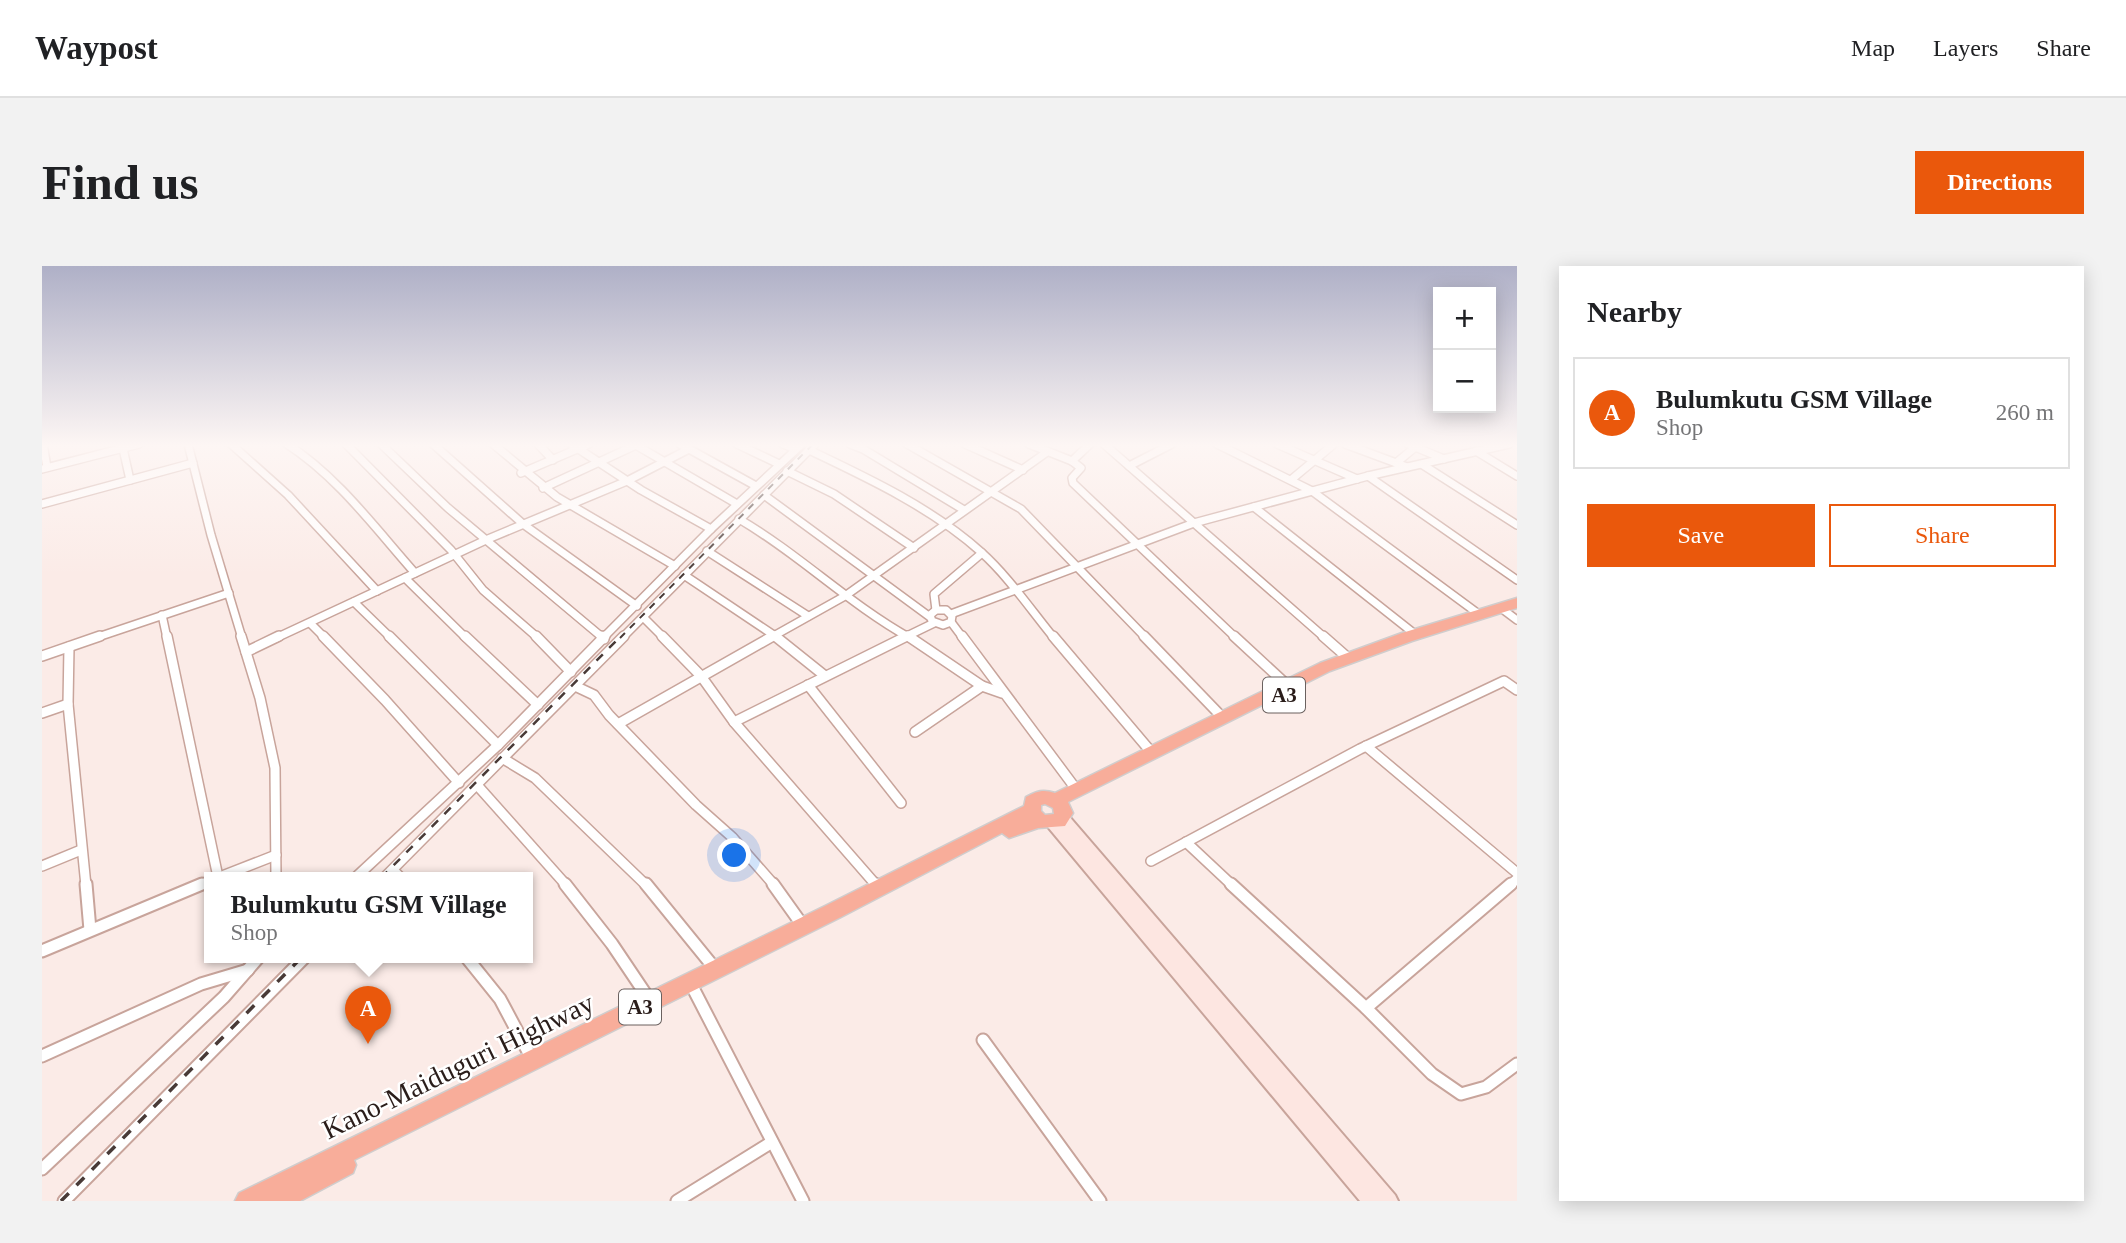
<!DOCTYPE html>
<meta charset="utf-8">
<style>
:root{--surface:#fff;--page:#f2f2f2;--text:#202124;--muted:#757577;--line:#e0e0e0;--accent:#ea580c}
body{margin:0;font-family:"Times New Roman",serif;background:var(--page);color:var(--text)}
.controls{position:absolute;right:21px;top:21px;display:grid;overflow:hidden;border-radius:0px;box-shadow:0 4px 18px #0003}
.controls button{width:63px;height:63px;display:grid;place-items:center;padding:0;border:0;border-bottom:2px solid var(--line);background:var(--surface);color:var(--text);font:35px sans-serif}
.you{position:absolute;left:693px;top:590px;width:24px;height:24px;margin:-18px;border:5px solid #fff;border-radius:50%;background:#1a73e8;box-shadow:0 0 0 10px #1a73e833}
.badge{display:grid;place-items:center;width:46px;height:46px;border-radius:50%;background:var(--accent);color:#fff;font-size:23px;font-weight:700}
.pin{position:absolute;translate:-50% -58px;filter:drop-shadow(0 2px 4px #0008)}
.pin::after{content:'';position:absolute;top:37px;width:24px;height:21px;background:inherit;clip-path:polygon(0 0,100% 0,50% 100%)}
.popup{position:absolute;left:162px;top:606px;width:329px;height:91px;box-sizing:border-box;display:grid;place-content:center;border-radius:0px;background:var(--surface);filter:drop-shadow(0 2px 5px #0005);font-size:23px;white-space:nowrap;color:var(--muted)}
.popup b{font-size:26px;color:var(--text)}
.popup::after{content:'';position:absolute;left:50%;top:100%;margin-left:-14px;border:14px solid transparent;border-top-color:var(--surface)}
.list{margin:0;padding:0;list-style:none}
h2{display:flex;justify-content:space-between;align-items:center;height:91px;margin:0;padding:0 28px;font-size:30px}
h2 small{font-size:23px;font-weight:400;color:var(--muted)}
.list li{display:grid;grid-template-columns:46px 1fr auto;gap:21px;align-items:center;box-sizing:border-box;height:112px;margin:0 14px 14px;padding:0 14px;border:2px solid var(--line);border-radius:0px}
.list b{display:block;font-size:26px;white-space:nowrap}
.list p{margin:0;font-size:23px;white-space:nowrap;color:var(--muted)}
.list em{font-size:23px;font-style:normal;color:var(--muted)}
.actions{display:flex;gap:14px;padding:21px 28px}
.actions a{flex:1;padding:16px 0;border:2px solid var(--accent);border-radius:0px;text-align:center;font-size:24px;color:var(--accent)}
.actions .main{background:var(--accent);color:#fff}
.map{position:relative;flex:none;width:1475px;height:935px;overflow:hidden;border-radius:0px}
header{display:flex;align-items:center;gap:42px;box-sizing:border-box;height:98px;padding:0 35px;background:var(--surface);border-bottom:2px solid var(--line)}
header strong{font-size:33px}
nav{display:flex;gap:38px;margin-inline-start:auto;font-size:24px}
.intro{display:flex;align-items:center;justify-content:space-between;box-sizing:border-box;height:168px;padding:0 42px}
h1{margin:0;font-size:49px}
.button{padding:18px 32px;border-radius:0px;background:var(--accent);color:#fff;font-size:24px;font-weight:700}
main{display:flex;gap:42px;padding:0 42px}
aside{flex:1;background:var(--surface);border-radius:0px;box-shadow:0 4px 18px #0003}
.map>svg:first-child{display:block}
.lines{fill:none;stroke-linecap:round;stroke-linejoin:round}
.street-far2-casing{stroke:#c8a49b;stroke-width:10}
.street-far1-casing{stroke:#c8a49b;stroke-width:12}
.street-casing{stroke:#c8a49b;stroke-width:15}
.secondary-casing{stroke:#c8a49b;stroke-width:4}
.highway-casing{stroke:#d0cdcd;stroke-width:3}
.street-far2{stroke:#fff;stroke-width:7}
.street-far1{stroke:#fff;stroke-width:9}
.street{stroke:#fff;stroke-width:11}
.secondary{fill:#fde6e1;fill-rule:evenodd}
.highway{fill:#f8ad9a;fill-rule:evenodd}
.rail-far2{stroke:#483a37;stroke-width:2;stroke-dasharray:7 7;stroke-linecap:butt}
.rail-far1{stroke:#483a37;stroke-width:2.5;stroke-dasharray:9 9;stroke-linecap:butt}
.rail{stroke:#483a37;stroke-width:3.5;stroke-dasharray:11 11;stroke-linecap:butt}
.labels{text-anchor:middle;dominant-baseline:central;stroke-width:5;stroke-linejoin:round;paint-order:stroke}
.shield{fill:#fff;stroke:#6a615f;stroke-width:2}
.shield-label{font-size:21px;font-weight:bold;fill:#2a1d1a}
.near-street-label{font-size:28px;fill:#2a1d1a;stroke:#fff}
</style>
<header>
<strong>Waypost</strong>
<nav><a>Map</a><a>Layers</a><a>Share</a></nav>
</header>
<div class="intro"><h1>Find us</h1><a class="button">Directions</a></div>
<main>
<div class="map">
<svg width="1475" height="935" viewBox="0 0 1475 935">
<rect width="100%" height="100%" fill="#fbebe7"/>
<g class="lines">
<g class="street-far2-casing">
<g id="street-far2">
<path d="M1,178L5,201"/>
<path d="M80,178L88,214"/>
<path d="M146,178L169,269L200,372"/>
<path d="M189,178L246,229L335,325"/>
<path d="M245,178C296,211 333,262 373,307"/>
<path d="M304,178L409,284L441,324L496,372"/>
<path d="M339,178L406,242L561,372"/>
<path d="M391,178L481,258L595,340"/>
<path d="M451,178L515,231L633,300"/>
<path d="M496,178L511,194"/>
<path d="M529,178L599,224L669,263"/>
<path d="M592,178L695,238"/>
<path d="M638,178L714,220"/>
<path d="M695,178L737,198"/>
<path d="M741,178L753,183"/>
<path d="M808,178L821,183L922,244"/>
<path d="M865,178L979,243L1104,372"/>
<path d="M923,178L981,204"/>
<path d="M987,178L1030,195L1039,202L1030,212L1031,217L1194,372"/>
<path d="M1062,178L1283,372"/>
<path d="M1175,178L1270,225L1438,349"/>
<path d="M1235,178L1315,213"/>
<path d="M1303,178L1365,201"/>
<path d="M1366,178L1402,193"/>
<path d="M767,184C826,212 890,242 939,286C966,310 989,344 1012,372"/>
<path d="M1434,185L1475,210"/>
<path d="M1030,195L1048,178"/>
<path d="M1354,197L1377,178"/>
<path d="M1381,199L1475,259"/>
<path d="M1087,200L1130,178"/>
<path d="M0,203L97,178"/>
<path d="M745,205L792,228L872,282"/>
<path d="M479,207L547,178"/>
<path d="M1326,210L1475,314"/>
<path d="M1250,213L1292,178"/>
<path d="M501,222L594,179"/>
<path d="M722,229L888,351"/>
<path d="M0,238L151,197"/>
<path d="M1212,241L1374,369"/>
<path d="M697,253C757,288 807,338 868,372"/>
<path d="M665,285L766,350"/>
<path d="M642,309L736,372"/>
<path d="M363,312L424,372"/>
<path d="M312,336L349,372"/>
<path d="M1459,342L1475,354"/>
<path d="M894,344L892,328L940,287"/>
<path d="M894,344H904L910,350L909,356L901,359L890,355L888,349Z"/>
<path d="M909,348L1152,257L1326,210L1467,178"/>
<path d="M120,349L125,372"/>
<path d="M602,352L622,372"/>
<path d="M909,356L921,372"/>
<path d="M268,357L283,372"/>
<path d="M53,372L187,327"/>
<path d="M234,372L446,273L585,215L647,183"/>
<path d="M561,372L669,263L760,178"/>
<path d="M580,372L773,178"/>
<path d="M728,372L803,330L1005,186"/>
<path d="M861,372L892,357"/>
</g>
</g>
<g class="street-far1-casing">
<g id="street-far1">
<path d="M125,370L176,611"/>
<path d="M199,370L218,432L233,502L234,612"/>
<path d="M281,370L343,434L417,517"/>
<path d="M347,370L456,479"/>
<path d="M423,370L496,439"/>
<path d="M494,370L529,406"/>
<path d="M559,370L562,373"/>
<path d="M620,370L659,410L692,456L835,620"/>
<path d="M733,370L783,410"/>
<path d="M866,370L940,420L960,427"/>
<path d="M920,370L1034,523"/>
<path d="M1011,370L1110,487"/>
<path d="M1102,370L1180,451"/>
<path d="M1192,370L1245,419"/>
<path d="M1281,370L1306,392"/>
<path d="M27,381L26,438L44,620"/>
<path d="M204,386L237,370"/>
<path d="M0,390L58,370"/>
<path d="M766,419L859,537"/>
<path d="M533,420L552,429L567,449L654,539L690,571L733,620"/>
<path d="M0,447L26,438"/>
<path d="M692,456L865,370"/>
<path d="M576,458L731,370"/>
<path d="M873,466L940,420"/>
<path d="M1324,480L1475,607"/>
<path d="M460,492L493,512L605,620"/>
<path d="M435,519L525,620"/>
<path d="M1144,576L1191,620"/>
<path d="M1109,595L1318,483L1462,415L1475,424"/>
<path d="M0,600L39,584"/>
<path d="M351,604L359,612"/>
<path d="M175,612L234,589"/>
<path d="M313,612L456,479L563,370"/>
<path d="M342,612L582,370"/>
<path d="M156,620L167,615"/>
<path d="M1467,620L1475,613"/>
</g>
</g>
<g class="street-casing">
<g id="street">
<path d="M44,618L48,664"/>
<path d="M523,618L570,678L609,736"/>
<path d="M604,618L674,704"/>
<path d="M731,618L761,660"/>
<path d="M833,618L837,622"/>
<path d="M1189,618L1324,742L1390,808L1419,828L1444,821L1475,798"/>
<path d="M0,685L160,618"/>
<path d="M425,692L458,733L490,793"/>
<path d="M652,724L761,935"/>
<path d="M1324,742L1469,618"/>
<path d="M941,774L1058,935"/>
<path d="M0,790L159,718L206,704"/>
<path d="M0,903L182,731L216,692"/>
<path d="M22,935L262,692"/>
<path d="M635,935L730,876"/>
</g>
</g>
<g class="secondary-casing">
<path id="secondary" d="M1020,546L1025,548L1353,929L1356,935H1318L1006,561L1004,557L1006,553L1013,552L1015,548Z"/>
</g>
<g class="highway-casing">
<path id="highway" d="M1475,332V342L1370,375L1288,405L1026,536L1031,547L1023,560L996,562L967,572L960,567L799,651L312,894L314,899L311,907L258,935H193L197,927L785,639L982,540L984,531C995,525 1001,523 1013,527L1278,397L1360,367ZM1003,538L1011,542L1012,548L1003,549L999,545V539Z"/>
</g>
<use href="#street-far2" class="street-far2"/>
<use href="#street-far1" class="street-far1"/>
<use href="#street" class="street"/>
<use href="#secondary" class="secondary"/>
<use href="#highway" class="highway"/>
<path class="rail-far2" d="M578,372L771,178"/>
<path class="rail-far1" d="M339,612L579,370"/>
<path class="rail" d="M19,935L259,692"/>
</g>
<linearGradient id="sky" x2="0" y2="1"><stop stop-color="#afb0c7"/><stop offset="0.58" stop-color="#fdf6f4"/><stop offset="1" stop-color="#fdf6f4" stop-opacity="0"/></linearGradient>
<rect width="1475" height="309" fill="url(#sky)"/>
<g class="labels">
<g class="shield">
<rect x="1221" y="411.5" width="42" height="35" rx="5"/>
<rect x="577" y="723.5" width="42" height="35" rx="5"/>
</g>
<g class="shield-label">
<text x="1242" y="429">A3</text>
<text x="598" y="741">A3</text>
</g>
<g class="near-street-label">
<text transform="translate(416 800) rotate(-26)">Kano-Maiduguri Highway</text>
</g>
</g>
</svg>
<div class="controls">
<button>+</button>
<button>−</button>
</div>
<div class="you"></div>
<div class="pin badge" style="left:326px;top:778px">A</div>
<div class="popup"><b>Bulumkutu GSM Village</b>Shop</div>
</div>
<aside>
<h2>Nearby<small></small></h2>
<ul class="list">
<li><span class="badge">A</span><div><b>Bulumkutu GSM Village</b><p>Shop</p></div><em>260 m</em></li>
</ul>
<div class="actions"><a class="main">Save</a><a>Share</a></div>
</aside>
</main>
